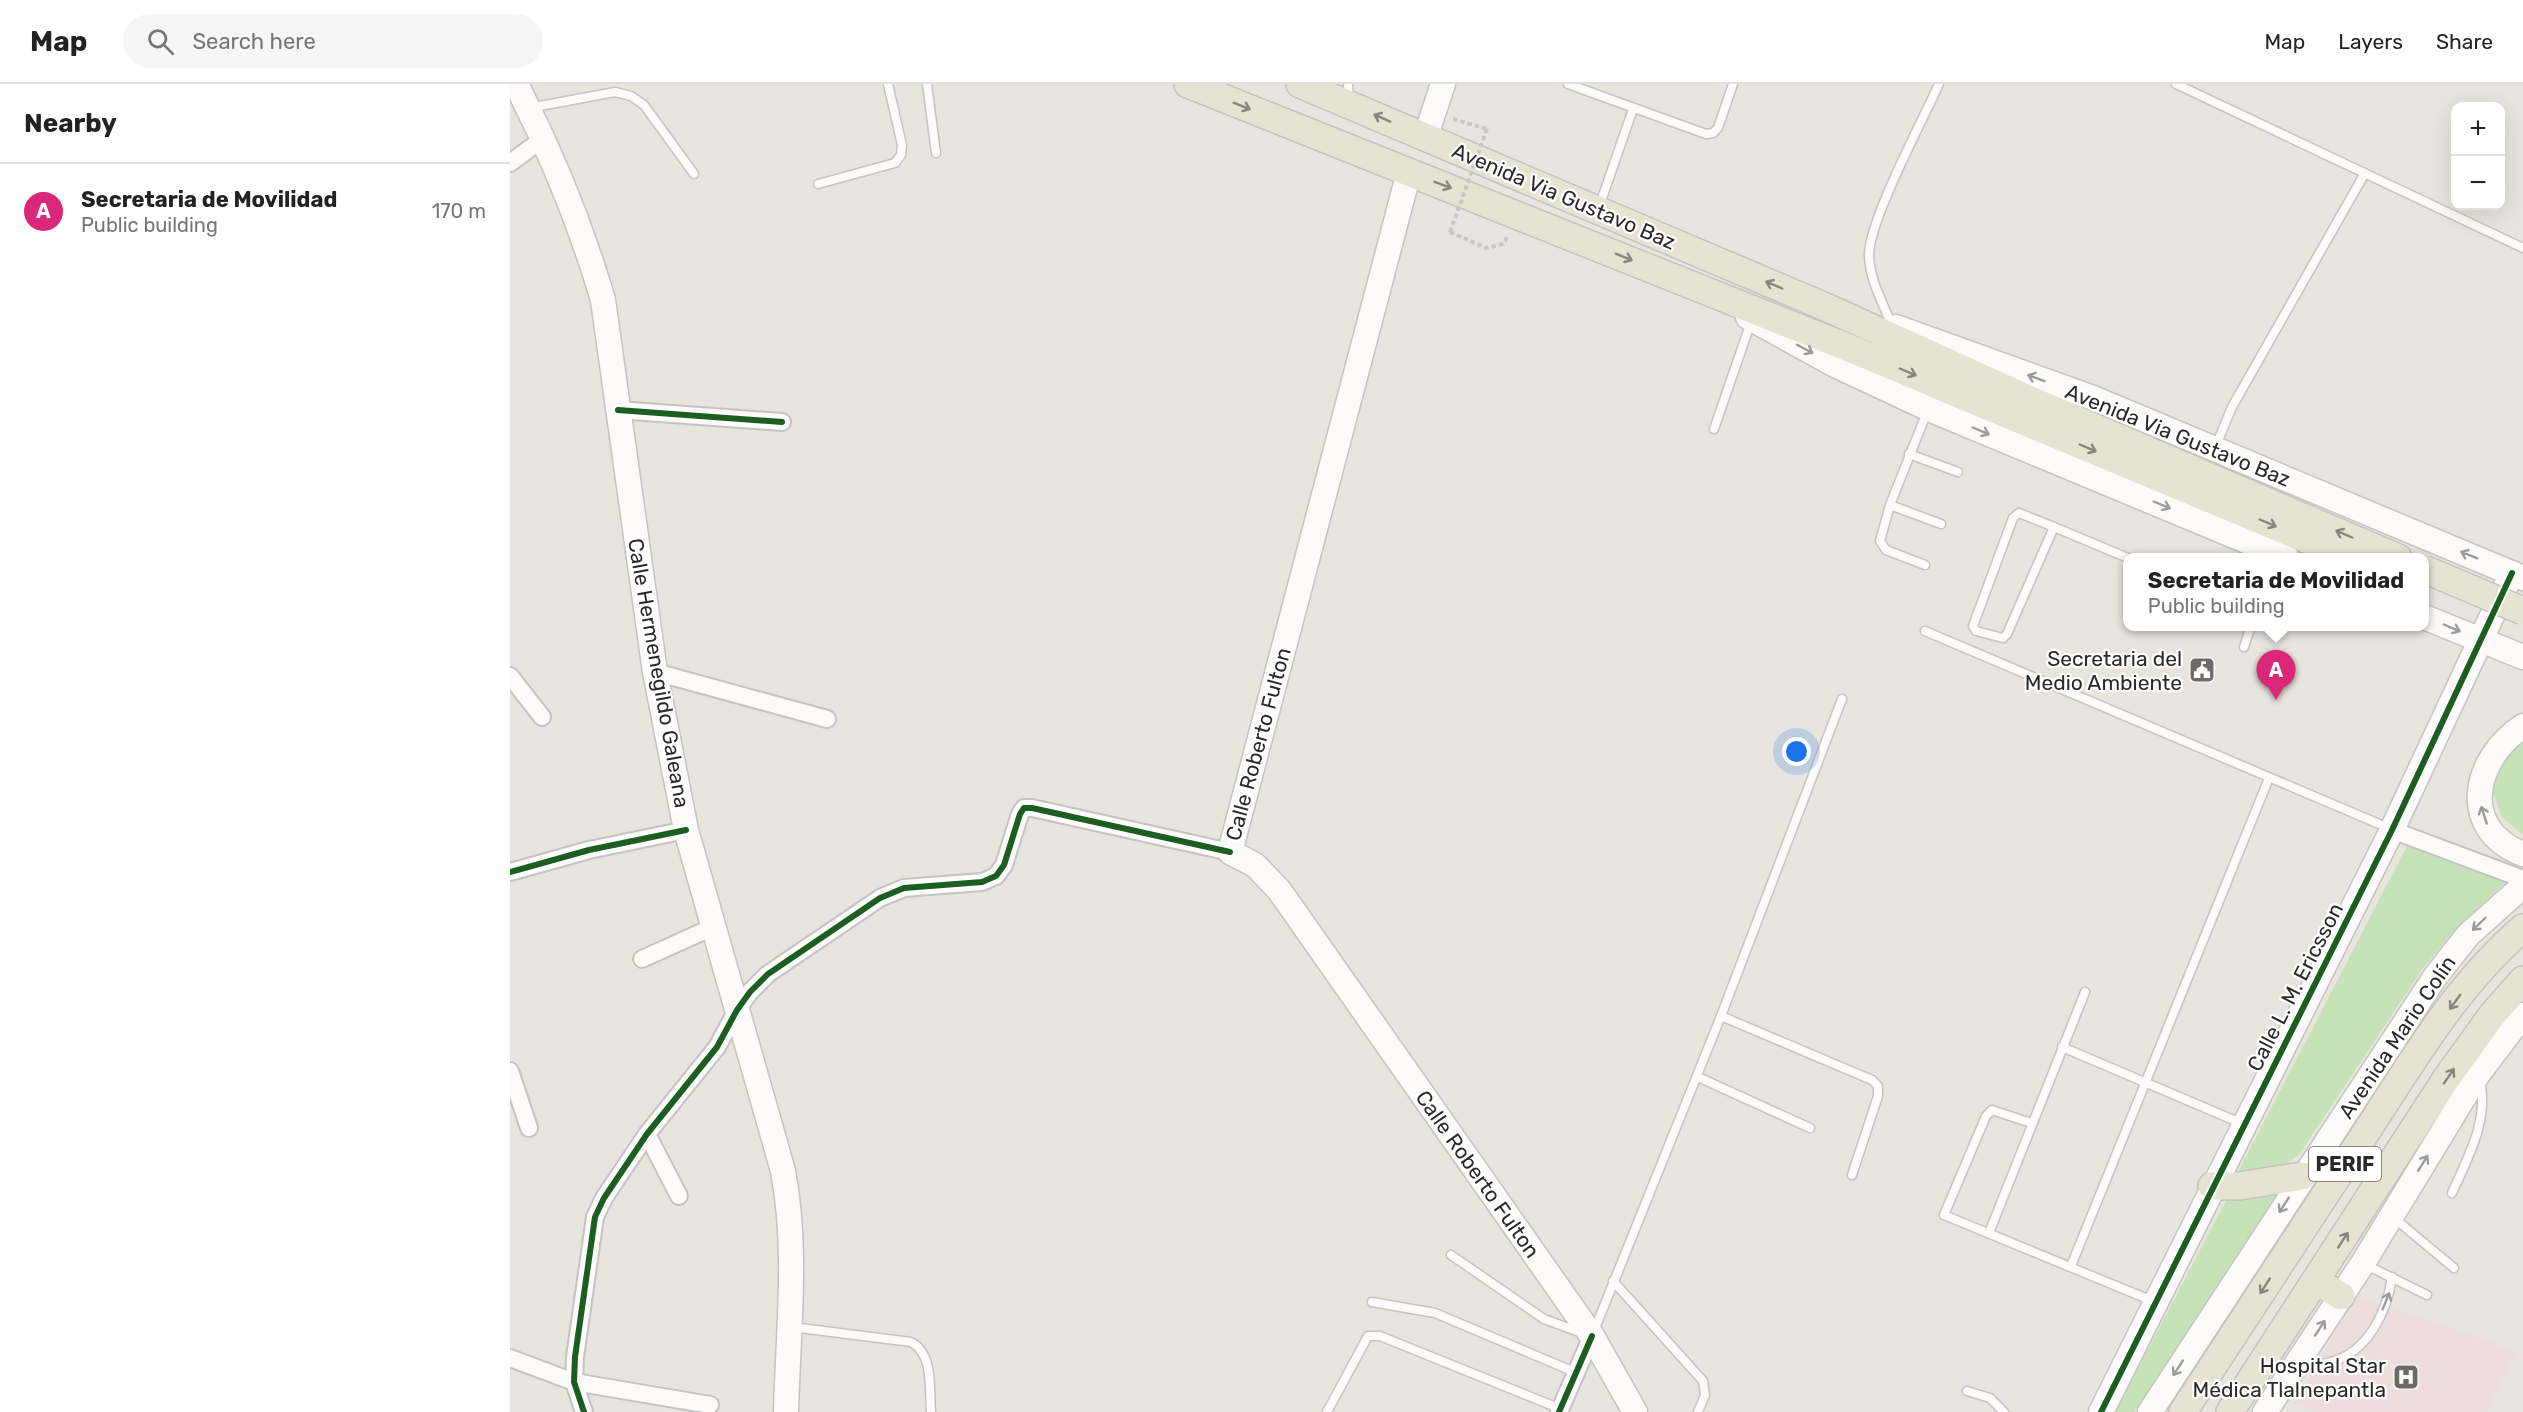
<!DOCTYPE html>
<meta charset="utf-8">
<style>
:root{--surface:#fff;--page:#f6f6f6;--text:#222;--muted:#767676;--line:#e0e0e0;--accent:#db2777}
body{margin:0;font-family:Rubik,sans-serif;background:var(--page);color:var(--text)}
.controls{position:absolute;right:18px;top:18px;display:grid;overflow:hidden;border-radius:12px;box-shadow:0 6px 24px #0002}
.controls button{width:54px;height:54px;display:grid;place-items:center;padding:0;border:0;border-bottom:2px solid var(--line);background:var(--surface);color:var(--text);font:30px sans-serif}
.you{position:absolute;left:1287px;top:668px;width:21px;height:21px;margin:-15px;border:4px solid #fff;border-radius:50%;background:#1a73e8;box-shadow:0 0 0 9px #1a73e833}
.badge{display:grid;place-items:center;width:39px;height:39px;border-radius:50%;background:var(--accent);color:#fff;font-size:20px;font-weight:700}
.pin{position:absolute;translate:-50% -50px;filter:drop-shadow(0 2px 3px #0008)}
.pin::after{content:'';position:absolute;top:32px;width:21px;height:18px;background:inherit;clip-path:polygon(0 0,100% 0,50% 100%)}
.popup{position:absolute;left:1613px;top:469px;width:306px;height:78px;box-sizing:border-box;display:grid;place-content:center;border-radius:12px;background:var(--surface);filter:drop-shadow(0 2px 4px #0005);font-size:20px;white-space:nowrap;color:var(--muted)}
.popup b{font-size:22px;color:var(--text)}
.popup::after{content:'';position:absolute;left:50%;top:100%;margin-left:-12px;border:12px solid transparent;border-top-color:var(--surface)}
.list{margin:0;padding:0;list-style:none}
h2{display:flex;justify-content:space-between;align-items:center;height:78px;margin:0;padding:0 24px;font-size:26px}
h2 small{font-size:20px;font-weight:400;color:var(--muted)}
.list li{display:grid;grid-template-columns:39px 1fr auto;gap:18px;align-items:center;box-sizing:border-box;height:96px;padding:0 24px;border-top:2px solid var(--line)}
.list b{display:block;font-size:22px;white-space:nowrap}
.list p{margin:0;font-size:20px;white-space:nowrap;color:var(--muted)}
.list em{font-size:20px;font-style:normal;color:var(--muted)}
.icon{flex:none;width:33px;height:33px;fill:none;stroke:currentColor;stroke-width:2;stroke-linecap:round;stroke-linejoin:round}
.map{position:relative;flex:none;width:2013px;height:1328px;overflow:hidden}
header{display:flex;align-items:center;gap:36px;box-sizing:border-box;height:84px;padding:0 30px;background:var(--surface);border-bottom:2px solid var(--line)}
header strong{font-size:28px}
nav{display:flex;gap:33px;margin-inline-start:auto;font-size:21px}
.search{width:420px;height:54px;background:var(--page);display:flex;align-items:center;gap:15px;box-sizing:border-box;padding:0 21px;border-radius:33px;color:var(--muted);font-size:22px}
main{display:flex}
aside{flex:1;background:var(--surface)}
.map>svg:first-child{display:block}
.medical{fill:#eededb}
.green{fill:#c6e3b8}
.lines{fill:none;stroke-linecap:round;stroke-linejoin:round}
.lane-casing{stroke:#c5c4c4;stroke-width:11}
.street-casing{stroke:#c5c4c4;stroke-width:20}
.secondary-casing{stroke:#c5c4c4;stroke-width:27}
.primary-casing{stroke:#c4c3c0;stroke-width:30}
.path{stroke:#c8c7c6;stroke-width:4;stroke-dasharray:4.5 3;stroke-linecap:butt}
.lane{stroke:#fcfbfa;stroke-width:8}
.street{stroke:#fcfbfa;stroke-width:16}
.secondary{stroke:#fcfbfa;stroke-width:24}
.primary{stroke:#e6e3d3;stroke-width:27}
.primary-bridge-casing{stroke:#c4c3c0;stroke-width:30;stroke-linecap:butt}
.path-bridge{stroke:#c8c7c6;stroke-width:4;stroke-dasharray:4.5 3;stroke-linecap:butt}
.primary-bridge{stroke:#e6e3d3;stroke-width:27}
.cycleway-casing{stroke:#fff;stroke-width:10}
.cycleway{stroke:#1b5e20;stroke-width:6}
.oneway{stroke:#88867e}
.oneway2{stroke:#9d9c9c}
.labels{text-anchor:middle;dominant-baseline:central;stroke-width:4.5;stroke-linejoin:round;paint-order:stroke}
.shield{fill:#fff;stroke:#696969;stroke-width:1.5}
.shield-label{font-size:20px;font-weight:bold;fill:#292929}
.street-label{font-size:21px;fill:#292929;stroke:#fff}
.poi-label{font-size:21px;fill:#292929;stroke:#fff;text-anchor:end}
</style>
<header>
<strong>Map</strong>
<div class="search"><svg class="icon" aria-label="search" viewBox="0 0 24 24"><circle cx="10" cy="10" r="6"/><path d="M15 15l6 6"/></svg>Search here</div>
<nav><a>Map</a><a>Layers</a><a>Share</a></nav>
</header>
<main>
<aside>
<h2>Nearby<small></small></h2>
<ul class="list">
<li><span class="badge">A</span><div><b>Secretaria de Movilidad</b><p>Public building</p></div><em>170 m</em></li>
</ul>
</aside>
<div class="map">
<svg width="2013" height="1328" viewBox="0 0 2013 1328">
<rect width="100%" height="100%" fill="#e8e5de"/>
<path class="medical" d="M1847,1211L2006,1267L1977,1328H1803L1784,1319Z"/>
<g class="green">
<path d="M2013,659V751L1992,733L1981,704L1993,673Z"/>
<path d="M1897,762L1996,798L1948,843L1913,884L1789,1071C1774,1083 1747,1091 1728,1088Z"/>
<path d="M1768,1109L1624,1328H1605L1717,1115Z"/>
</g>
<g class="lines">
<g class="lane-casing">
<g id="lane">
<path d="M417,0L426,69"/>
<path d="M838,0L839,16"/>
<path d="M1058,0L1196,50L1203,49L1208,44L1223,0"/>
<path d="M1666,0L2013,164"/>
<path d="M19,24L105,8L121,12L134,21L184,90"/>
<path d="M308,100L385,79L391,71L392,61L378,0"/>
<path d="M1089,123L1123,25"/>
<path d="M1382,242C1373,219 1360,197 1359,172C1358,138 1413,36 1429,0"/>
<path d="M1204,345L1241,238"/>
<path d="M1705,364L1722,323L1855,89"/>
<path d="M1399,370L1448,388"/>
<path d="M1380,421L1431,440"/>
<path d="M1509,429L1544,443L1497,550L1493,554L1466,547L1463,542L1503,434Z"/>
<path d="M1544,443L1618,474"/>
<path d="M1415,481L1376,466L1370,457L1380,421L1417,328"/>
<path d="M1415,547L1881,745"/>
<path d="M1734,563L1741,542"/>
<path d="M1211,932L1332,615"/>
<path d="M1552,963L1733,1040"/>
<path d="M1188,993L1300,1044"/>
<path d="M1521,1039L1482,1026L1476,1032L1434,1131L1645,1218"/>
<path d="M1942,1109C1958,1073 1979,1037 1970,997"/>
<path d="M1884,1134L1944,1184"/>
<path d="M1479,1149L1575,908"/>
<path d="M941,1171L1034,1235L1072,1249"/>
<path d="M1856,1181L1917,1211"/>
<path d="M1561,1182L1759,694"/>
<path d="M1103,1197L1193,1297L1195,1311L1188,1328"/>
<path d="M862,1218L925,1229L1067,1289"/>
<path d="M282,1243L401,1258C424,1270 419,1305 421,1328"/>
<path d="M1084,1247L1211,932L1362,996L1368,1002V1012L1342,1091"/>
<path d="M1792,1280C1802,1280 1812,1281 1821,1278C1858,1268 1877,1228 1882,1193"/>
<path d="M1457,1307L1480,1314L1494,1328"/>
<path d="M817,1328L858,1252H870L1051,1325"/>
</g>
</g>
<g class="street-casing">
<g id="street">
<path d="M0,79L34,54"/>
<path d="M108,326L272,338"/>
<path d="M145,588L317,635"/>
<path d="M0,592L32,633"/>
<path d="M1882,746L2013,795"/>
<path d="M0,788L79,766L176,746"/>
<path d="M132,875L203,843"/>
<path d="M0,987L19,1044"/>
<path d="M137,1050L169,1112"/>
<path d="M0,1274L64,1298L200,1321"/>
<path d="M74,1328L64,1298L65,1273L85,1133L94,1114L137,1050L207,963L227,926L240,908L258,890L370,814L394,804L472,798L486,792L494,781L510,730L514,724H522L720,768"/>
<path d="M1049,1328L1082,1252"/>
</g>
</g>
<g class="secondary-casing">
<g id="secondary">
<path d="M6,0C42,70 71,141 93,216L145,588L176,746L273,1087C288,1165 278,1249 276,1328"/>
<path d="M915,54L933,0"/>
<path d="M899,88L720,768L745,781L769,806L1082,1252L1125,1328"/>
<path d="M1238,233L1325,281L1419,325L1777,474"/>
<path d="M1386,243L1583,314L2013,494"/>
<path d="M1914,533L2013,573"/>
<path d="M2013,642C1963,675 1948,745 2013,770"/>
<path d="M1591,1328L1882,746L2002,489"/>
<path d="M1640,1328L1925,893L1958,851L2013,802"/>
<path d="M1755,1328L1853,1179L1968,990L2013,931"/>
</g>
</g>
<g class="primary-casing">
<g id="primary">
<path d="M678,0L1344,266L1841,474"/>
<path d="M790,0L1318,224L1516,314L1888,474"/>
<path d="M1702,1102H1729L1792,1092"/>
<path d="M1806,1197L1831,1212"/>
<path d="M1673,1328C1733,1236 1793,1145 1853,1053C1901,980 1946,901 2013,844"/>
<path d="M1720,1328L1936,995L1982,931L2013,896"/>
</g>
</g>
<g class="path">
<path d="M943,35L977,45"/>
<path d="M940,148L976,164L993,160L998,152"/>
</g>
<use href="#lane" class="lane"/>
<use href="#street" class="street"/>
<use href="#secondary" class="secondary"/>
<use href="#primary" class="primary"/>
<g class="primary-bridge-casing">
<path id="primary-bridge" d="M1914,485L2013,527"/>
</g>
<path class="path-bridge" d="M940,148L977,45"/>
<use href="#primary-bridge" class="primary-bridge"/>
<g class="cycleway-casing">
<g id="cycleway">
<path d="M108,326L272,338"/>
<path d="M0,788L79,766L176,746"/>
<path d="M74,1328L64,1298L65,1273L85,1133L94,1114L137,1050L207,963L227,926L240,908L258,890L370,814L394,804L472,798L486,792L494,781L510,730L514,724H522L720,768"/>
<path d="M1049,1328L1082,1252"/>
<path d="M1591,1328L1882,746L2002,489"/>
</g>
</g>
<use href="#cycleway" class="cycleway"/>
</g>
<defs><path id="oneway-shaft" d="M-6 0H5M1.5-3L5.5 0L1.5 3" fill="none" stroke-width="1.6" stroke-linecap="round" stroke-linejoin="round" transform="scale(1.5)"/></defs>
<g class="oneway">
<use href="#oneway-shaft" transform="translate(732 22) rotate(22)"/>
<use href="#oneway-shaft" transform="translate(872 34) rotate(-156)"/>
<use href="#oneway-shaft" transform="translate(933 101) rotate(21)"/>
<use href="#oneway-shaft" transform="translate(1114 173) rotate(22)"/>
<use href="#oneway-shaft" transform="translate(1264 201) rotate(-157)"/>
<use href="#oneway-shaft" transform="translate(1398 288) rotate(23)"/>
<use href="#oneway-shaft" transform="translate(1578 364) rotate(23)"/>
<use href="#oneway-shaft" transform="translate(1758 439) rotate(23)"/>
<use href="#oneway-shaft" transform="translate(1834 450) rotate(-157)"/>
<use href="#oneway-shaft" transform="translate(1945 918) rotate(126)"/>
<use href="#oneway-shaft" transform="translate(1939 992) rotate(-55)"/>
<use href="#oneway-shaft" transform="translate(1833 1156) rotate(-57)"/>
<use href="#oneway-shaft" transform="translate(1755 1202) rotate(123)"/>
</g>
<g class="oneway2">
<use href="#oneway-shaft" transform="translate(1295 265) rotate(28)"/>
<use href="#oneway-shaft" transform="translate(1526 294) rotate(-160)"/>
<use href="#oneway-shaft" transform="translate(1471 347) rotate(23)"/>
<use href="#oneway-shaft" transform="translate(1652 421) rotate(23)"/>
<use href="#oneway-shaft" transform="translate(1959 471) rotate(-158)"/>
<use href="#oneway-shaft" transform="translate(1942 544) rotate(23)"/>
<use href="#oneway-shaft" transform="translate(1974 731) rotate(-108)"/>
<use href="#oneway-shaft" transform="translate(1969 840) rotate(136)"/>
<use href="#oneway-shaft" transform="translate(1913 1079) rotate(-58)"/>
<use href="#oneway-shaft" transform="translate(1774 1121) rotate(123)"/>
<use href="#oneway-shaft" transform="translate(1876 1217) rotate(-68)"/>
<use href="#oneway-shaft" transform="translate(1810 1244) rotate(-57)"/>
<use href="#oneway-shaft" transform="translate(1668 1284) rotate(123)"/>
</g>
<defs>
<g id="civic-square" transform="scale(1.35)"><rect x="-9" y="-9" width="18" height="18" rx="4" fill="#6c6b68" stroke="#fff"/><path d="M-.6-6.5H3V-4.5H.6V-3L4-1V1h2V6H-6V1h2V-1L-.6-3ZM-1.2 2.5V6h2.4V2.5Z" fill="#fff"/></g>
<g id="hospital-square" transform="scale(1.35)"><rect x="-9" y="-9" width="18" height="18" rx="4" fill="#6c6b68" stroke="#fff"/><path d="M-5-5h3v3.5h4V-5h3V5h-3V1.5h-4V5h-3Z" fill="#fff"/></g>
</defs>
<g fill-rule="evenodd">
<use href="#civic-square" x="1692" y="586"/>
<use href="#hospital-square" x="1896" y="1293"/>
</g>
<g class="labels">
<rect class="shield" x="1799" y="1063" width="72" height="34" rx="4.5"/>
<g class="shield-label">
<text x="1835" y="1080">PERIF</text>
</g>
<g class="street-label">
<text transform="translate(1054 112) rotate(23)">Avenida Via Gustavo Baz</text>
<text transform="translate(1668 351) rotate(22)">Avenida Via Gustavo Baz</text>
<text transform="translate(149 589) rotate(80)">Calle Hermenegildo Galeana</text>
<text transform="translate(748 660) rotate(-75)">Calle Roberto Fulton</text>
<text transform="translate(1785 903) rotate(-63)">Calle L. M. Ericsson</text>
<text transform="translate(1887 953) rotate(-56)">Avenida Mario Colín</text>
<text transform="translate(968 1090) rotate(55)">Calle Roberto Fulton</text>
</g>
<g class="poi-label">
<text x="1672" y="574">Secretaria del<tspan x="1672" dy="24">Medio Ambiente</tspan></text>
<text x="1876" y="1281">Hospital Star<tspan x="1876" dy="24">Médica Tlalnepantla</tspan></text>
</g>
</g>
</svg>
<div class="controls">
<button>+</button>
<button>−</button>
</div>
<div class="you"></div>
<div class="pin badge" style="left:1766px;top:616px">A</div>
<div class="popup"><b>Secretaria de Movilidad</b>Public building</div>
</div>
</main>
